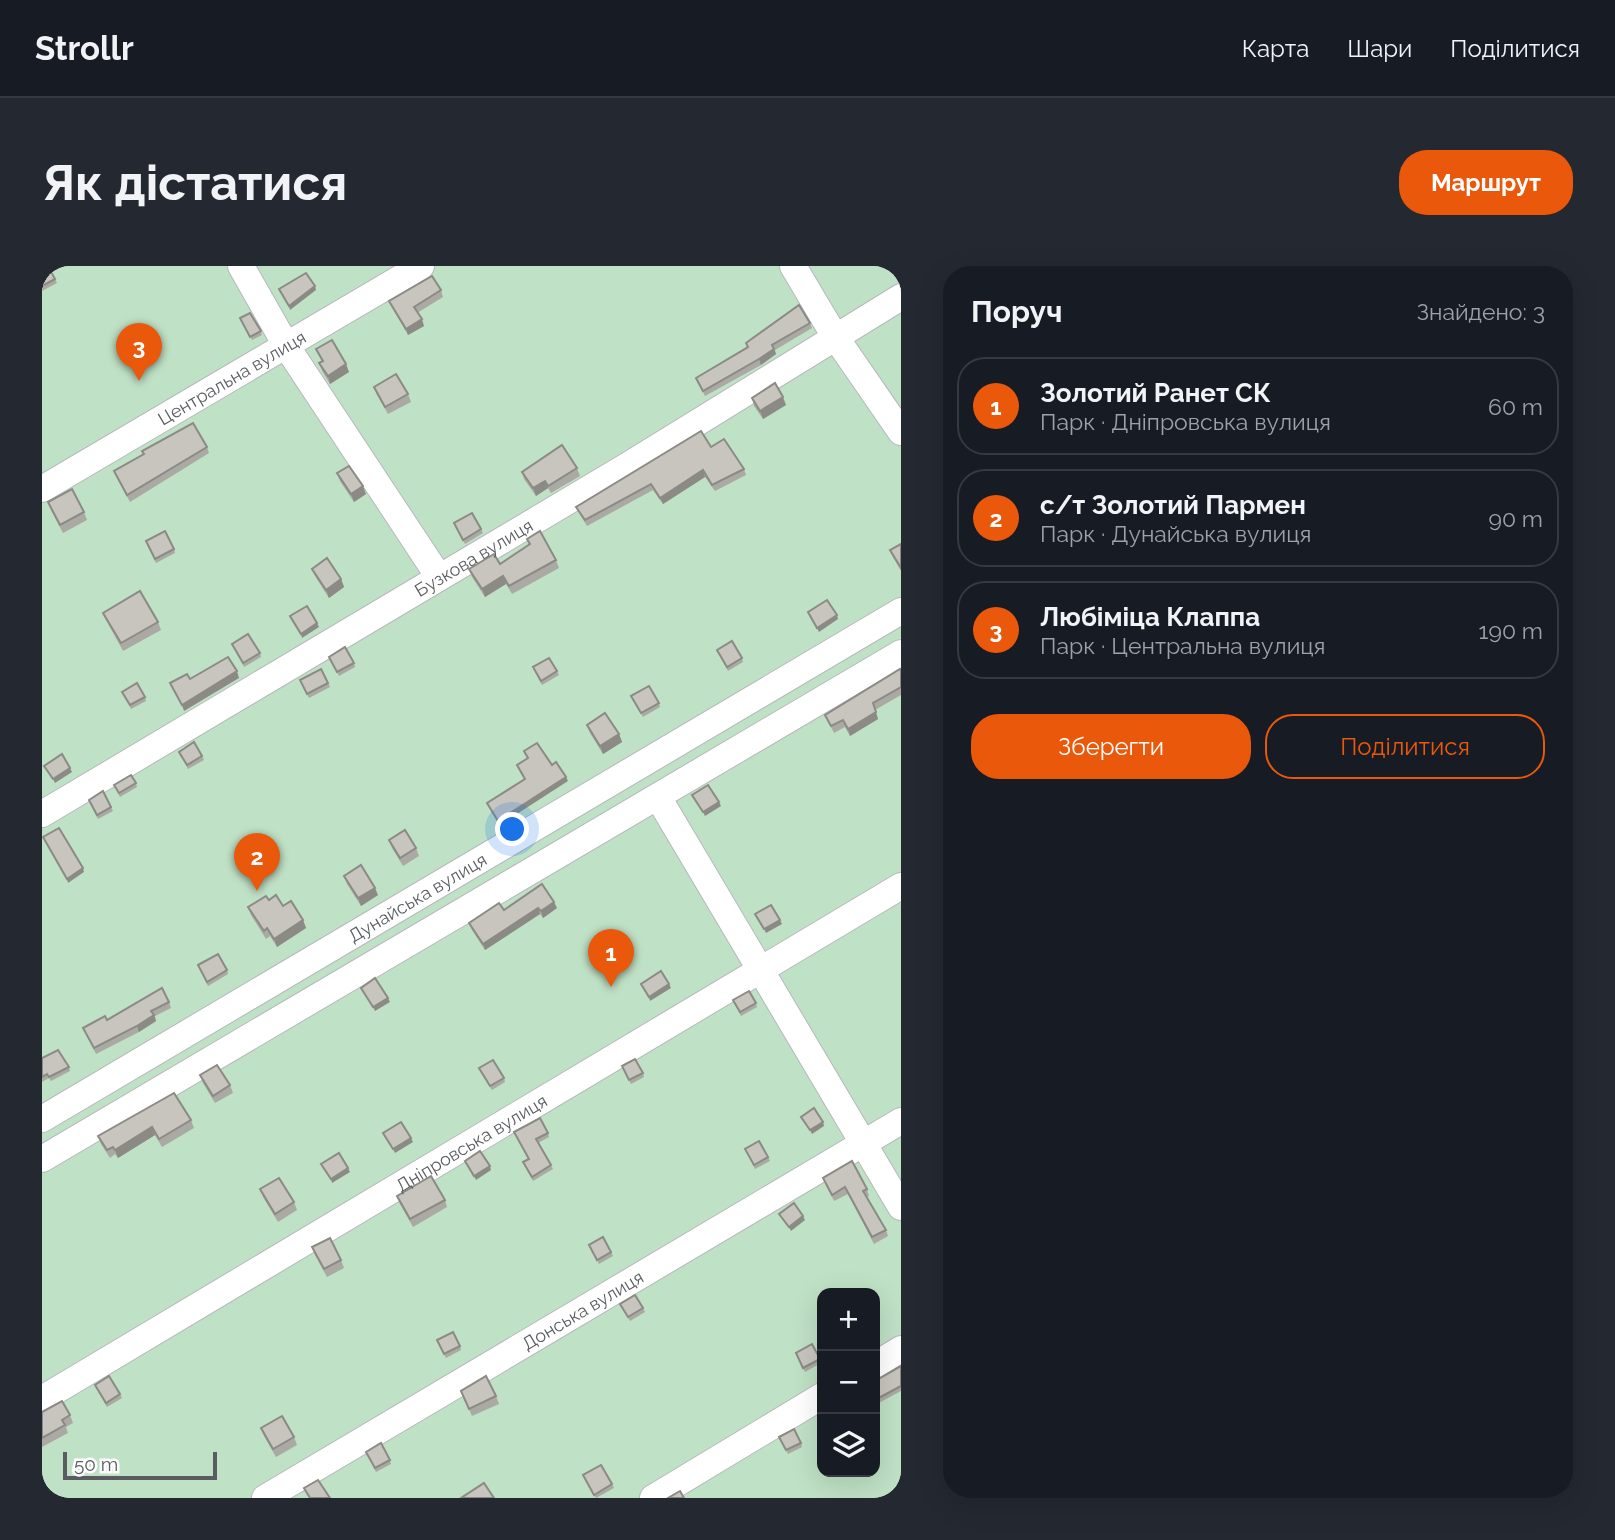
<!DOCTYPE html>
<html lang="uk">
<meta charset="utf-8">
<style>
:root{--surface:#171b24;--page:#242831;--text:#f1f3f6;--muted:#9ea1a6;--line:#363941;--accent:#ea580c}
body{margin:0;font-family:Raleway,sans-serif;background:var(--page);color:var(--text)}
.controls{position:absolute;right:21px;bottom:21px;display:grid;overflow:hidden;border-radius:14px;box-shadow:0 7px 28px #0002}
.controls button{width:63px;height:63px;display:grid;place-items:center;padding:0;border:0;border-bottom:2px solid var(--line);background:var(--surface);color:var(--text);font:35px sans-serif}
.scale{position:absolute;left:21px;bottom:18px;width:154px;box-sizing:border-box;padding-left:7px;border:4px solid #5a5c61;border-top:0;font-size:19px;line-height:24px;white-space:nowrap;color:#5a5c61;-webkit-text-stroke:5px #fff;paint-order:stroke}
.you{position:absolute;left:471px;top:564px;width:24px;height:24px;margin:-18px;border:5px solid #fff;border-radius:50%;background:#1a73e8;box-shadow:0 0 0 10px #1a73e833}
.badge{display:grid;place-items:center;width:46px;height:46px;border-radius:50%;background:var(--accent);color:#fff;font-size:23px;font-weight:700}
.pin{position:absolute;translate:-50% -58px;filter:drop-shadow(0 2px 4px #0008)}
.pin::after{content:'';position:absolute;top:37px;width:24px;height:21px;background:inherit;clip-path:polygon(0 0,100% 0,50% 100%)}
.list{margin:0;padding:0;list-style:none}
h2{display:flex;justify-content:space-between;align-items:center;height:91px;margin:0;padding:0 28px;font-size:30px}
h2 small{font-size:23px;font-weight:400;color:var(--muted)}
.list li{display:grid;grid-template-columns:46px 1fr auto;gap:21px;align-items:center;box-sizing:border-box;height:98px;margin:0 14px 14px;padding:0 14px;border:2px solid var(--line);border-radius:28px}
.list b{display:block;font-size:26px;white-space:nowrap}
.list p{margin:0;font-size:23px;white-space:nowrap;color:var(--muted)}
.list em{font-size:23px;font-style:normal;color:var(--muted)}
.actions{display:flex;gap:14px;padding:21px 28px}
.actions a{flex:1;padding:16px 0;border:2px solid var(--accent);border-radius:28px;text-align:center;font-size:24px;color:var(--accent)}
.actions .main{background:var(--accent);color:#fff}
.icon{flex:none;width:38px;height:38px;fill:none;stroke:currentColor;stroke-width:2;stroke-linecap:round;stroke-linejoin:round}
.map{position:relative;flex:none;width:859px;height:1232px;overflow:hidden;border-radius:28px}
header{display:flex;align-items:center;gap:42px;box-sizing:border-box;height:98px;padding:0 35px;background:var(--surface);border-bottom:2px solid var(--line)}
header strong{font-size:33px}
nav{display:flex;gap:38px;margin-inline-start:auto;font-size:24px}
.intro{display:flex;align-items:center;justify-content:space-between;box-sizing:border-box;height:168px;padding:0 42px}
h1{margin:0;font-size:49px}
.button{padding:18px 32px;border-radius:28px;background:var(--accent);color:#fff;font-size:24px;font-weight:700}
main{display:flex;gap:42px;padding:0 42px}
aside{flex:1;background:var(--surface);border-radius:28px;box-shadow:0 7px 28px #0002}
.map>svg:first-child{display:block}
.green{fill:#bfe1c5;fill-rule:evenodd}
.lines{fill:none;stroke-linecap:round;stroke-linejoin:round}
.minor-casing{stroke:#b7b8bd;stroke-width:28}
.minor{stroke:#fff;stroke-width:26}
.wall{fill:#aba9a3}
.shaded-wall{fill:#8b8a85}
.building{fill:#c7c5be;stroke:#8b8a85;stroke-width:2}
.labels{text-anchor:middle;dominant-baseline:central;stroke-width:7;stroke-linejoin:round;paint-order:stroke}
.street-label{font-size:18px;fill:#5a5c61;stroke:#fff}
</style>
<header>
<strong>Strollr</strong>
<nav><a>Карта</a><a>Шари</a><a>Поділитися</a></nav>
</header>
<div class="intro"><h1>Як дістатися</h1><a class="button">Маршрут</a></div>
<main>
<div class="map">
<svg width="859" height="1232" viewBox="0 0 859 1232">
<rect width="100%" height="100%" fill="#ebebe1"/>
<g class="green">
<path d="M0,0H859V372L0,878Z"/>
<path d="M859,379V1232H0V885ZM780,1027H833V1206H780Z"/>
</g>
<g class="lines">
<g class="minor-casing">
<g id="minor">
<path d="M199,0L245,81L397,311"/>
<path d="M751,0L792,69L859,166"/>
<path id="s1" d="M0,223L379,0"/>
<path d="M616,531L859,941"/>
<path id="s2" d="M0,548L585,200L859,31"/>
<path id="s3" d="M0,853L859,345"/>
<path d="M0,893L859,387"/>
<path d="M833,1099L859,1083"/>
<path id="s4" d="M0,1133L859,620"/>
<path id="s5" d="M223,1232L859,855"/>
<path d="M611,1232L780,1130"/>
</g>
</g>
<use href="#minor" class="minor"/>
</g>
<g class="wall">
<path d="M0,0L13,13L15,17L0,25Z"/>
<path d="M399,24L401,31L375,47L382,60L366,69L350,41L347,35Z"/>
<path d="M198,52L219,65L220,69L210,74Z"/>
<path d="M768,57L770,62L733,84L734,88L719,99L663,130L654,112L705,81L704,77Z"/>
<path d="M274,83L307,106L288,118L280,105L277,97L280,96Z"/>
<path d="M332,121L366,128L369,136L346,148L335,129Z"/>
<path d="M710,132L744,139L721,153L712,140Z"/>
<path d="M165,181L167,187L88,236L75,212L72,205L102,189L100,185Z"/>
<path d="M669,181L702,203L704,209L673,225L663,211L621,238L611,224L545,260L537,247L534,241Z"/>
<path d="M535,202L538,210L509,227L506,222L494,230L482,213L480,206Z"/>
<path d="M295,207L324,228L312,236L298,215Z"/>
<path d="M6,236L42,246L45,254L21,267L9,244Z"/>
<path d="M412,257L439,263L441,267L423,278Z"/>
<path d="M485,273L514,294L517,302L470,328L464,318L443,331L430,311L427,303L458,298L487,279Z"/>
<path d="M859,278V305L851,291L848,284Z"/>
<path d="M105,279L132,283L133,287L114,297Z"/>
<path d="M270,303L299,313L302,321L287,332L273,310Z"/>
<path d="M61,347L116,356L119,364L81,385L64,354Z"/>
<path d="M190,378L218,387L219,391L202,401Z"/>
<path d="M675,384L700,392L701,396L686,405Z"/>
<path d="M287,391L312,397L313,401L297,410Z"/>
<path d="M491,401L515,405L517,409L500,419Z"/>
<path d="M859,405V429L833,444L836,453L808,470L803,461L792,467L783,449Z"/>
<path d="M258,414L286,417L288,421L267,432Z"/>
<path d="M80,426L103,431L104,435L89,443Z"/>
<path d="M589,430L617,437L618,441L601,451Z"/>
<path d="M545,459L577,468L580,476L561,488L548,467Z"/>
<path d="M137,486L160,490L162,494L146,503Z"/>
<path d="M94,517L95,521L78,531L72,519Z"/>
<path d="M47,534L69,541L71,545L56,553Z"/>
<path d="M347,574L374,582L377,590L361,600L350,582Z"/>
<path d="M302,610L336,629L319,640L305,618Z"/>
<path d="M227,634L241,640L261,654L264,662L235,681L228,670L224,673L209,649L206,641Z"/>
<path d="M515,642L501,652L498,648L443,684L430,664L427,657L462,644Z"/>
<path d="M156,699L185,704L186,708L166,720Z"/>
<path d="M691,734L714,737L715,741L699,750Z"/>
<path d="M127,736L129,742L113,750L114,755L97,766L54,788L41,762L65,754Z"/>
<path d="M0,792L27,801L28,805L9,815L7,812L0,816Z"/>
<path d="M580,800L601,807L602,811L589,818Z"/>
<path d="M437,802L462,812L463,816L450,824Z"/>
<path d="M158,809L188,819L191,827L173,837L161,817Z"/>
<path d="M149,854L152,862L120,881L113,869L76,892L73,888L68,892L59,878L56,870Z"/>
<path d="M472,866L506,867L507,871L496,877L511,903L491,915L481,896L486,893Z"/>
<path d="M703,883L726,891L728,895L713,903Z"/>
<path d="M781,912L825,923L827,930L825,931L844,964L846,970L832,978L806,928L792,935Z"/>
<path d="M218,923L252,936L255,944L236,956L221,931Z"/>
<path d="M355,930L403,934L405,941L371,961L358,938Z"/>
<path d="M547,979L569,986L571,990L557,998Z"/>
<path d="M270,981L299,994L302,1002L285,1011L273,989Z"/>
<path d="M578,1038L601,1042L603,1046L588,1055Z"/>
<path d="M395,1074L418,1080L419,1084L404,1092Z"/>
<path d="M754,1087L778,1093L779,1097L763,1106Z"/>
<path d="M859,1100V1125L833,1139V1115Z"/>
<path d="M53,1119L78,1128L80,1132L65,1141Z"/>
<path d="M419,1125L454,1130L457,1138L430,1150Z"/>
<path d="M0,1146L28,1149L31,1157L24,1161L26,1167L0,1181Z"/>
<path d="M219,1162L252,1171L255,1179L234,1191L222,1170Z"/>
<path d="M737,1171L759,1177L760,1181L746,1188Z"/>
<path d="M324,1186L348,1194L349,1198L334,1206Z"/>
<path d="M541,1209L570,1218L572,1222L554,1232Z"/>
</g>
<g class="shaded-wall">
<path d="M273,20L274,24L248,44L247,40Z"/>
<path d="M380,53L382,60L366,69L364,63Z"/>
<path d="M732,83L734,88L719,99L717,93Z"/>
<path d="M304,98L307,106L288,118L286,110Z"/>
<path d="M741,131L744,139L721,153L718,145Z"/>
<path d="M661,204L663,211L621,238L618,232Z"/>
<path d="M503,215L506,222L494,230L491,222Z"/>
<path d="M321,220L324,228L312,236L309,228Z"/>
<path d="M461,310L464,318L443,331L440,323Z"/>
<path d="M299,313L302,321L287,332L284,324Z"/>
<path d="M795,349L796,353L777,366L775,362Z"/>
<path d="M275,357L277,361L260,372L259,368Z"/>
<path d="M195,405L197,412L142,445L140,439Z"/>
<path d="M831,437L836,453L808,470L806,463Z"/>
<path d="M577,468L580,476L561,488L558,480Z"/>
<path d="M28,502L30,506L13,517L11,513Z"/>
<path d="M524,511L526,515L458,559L456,555Z"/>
<path d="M677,536L679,540L663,550L661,546Z"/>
<path d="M41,602L42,606L26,617L25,613Z"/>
<path d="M333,622L336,629L319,640L316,632Z"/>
<path d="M512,636L515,642L501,652L499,645Z"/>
<path d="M496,642L498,648L443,684L441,678Z"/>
<path d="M261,654L264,662L235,681L232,673Z"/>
<path d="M738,654L740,658L724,667L722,663Z"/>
<path d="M627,718L629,722L608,735L607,731Z"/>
<path d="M346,732L348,736L333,745L331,741Z"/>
<path d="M112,749L114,755L97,766L95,760Z"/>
<path d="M781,856L782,860L770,868L768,864Z"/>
<path d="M110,861L113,869L76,892L73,884Z"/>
<path d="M369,872L371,876L353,887L351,883Z"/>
<path d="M448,900L449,904L434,914L432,910Z"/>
<path d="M306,902L308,906L290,917L289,913Z"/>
<path d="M761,950L763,954L749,965L747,961Z"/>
</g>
<g class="building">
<path d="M0,0H6L13,13L0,20Z"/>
<path d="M264,7L273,20L247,40L237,23Z"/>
<path d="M390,10L399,24L372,41L380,53L364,63L347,35Z"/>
<path d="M757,39L768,57L730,79L732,83L717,93L661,125L654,112L706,81L704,77Z"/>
<path d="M208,47L219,65L208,71L198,52Z"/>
<path d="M290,74L304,98L286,110L277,97L281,95L274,83Z"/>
<path d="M354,108L366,128L343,141L332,121Z"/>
<path d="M733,117L741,131L718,145L710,132Z"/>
<path d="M151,157L165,181L85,229L72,205L102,188L100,185Z"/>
<path d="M659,165L669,181L682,173L702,203L670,219L661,204L618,232L609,218L543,254L534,241Z"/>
<path d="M520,179L535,202L506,220L503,215L491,222L480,206Z"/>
<path d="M307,200L321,220L309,228L295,207Z"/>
<path d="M30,223L42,246L18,259L6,236Z"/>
<path d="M430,247L439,263L421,274L412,257Z"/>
<path d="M123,265L132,283L113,293L104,275Z"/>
<path d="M498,265L514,294L467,320L461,310L440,323L427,303L452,288L458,298L488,278L485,273Z"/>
<path d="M859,278V302L848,284Z"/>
<path d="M285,292L299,313L284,324L270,303Z"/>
<path d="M98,325L116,356L79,377L61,347Z"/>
<path d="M785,334L795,349L775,362L766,346Z"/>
<path d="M265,340L275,357L259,368L248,350Z"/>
<path d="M206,368L218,387L201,397L190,378Z"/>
<path d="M690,375L700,392L685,401L675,384Z"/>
<path d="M303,381L312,397L295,406L287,391Z"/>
<path d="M186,391L195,405L140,439L128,417L145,408L148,413Z"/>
<path d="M507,392L515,405L499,415L491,401Z"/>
<path d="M279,403L286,417L265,428L258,414Z"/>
<path d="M858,403L859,405V421L831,437L834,446L806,463L801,454L789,460L783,449Z"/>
<path d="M95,417L103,431L88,439L80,426Z"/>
<path d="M607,420L617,437L599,447L589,430Z"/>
<path d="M563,447L577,468L558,480L545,459Z"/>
<path d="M152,476L160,490L145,499L137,486Z"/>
<path d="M495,477L510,499L514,496L524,511L456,555L445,537L483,513L475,499L486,492L482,485Z"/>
<path d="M20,488L28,502L11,513L2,500Z"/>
<path d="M89,509L94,517L77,527L72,519Z"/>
<path d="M666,519L677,536L661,546L650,529Z"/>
<path d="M61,525L69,541L55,549L47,534Z"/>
<path d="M17,562L41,602L25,613L1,571Z"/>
<path d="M363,564L374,582L358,592L347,574Z"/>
<path d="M319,599L333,622L316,632L302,610Z"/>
<path d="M500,618L512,636L499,645L496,642L441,678L427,657L457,637L462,644Z"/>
<path d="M234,629L241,640L249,635L261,654L232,673L225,662L222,665L206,641L224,630L227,634Z"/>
<path d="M729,639L738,654L722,663L713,648Z"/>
<path d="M176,688L185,704L165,716L156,699Z"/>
<path d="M619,705L627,718L607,731L599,718Z"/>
<path d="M333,712L346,732L331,741L319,722Z"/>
<path d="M120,722L127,736L109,745L112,749L95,760L52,782L41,762L63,750L65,754Z"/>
<path d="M707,725L714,737L698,746L691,734Z"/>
<path d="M16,784L27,801L7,811L5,808L0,811V792Z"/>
<path d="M593,793L601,807L587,814L580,800Z"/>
<path d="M451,794L462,812L448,820L437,802Z"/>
<path d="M175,799L188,819L171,830L158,809Z"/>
<path d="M132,827L149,854L117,873L110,861L73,884L71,881L65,884L56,870Z"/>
<path d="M772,842L781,856L768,864L759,851Z"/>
<path d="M498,852L506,867L494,873L509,899L490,911L481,896L487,893L472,866Z"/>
<path d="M359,856L369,872L351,883L341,867Z"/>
<path d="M717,875L726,891L712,899L703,883Z"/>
<path d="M438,885L448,900L432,910L423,895Z"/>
<path d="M297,887L306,902L289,913L279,898Z"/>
<path d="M810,895L825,923L821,925L844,964L830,971L803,921L790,929L781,912Z"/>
<path d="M389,910L403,934L368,953L355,930Z"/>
<path d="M237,912L252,936L233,948L218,923Z"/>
<path d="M752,937L761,950L747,961L737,948Z"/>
<path d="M561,971L569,986L555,994L547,979Z"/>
<path d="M288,972L299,994L282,1003L270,981Z"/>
<path d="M593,1029L601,1042L586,1051L578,1038Z"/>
<path d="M411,1066L418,1080L402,1088L395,1074Z"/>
<path d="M770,1078L778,1093L761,1102L754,1087Z"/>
<path d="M859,1100V1120L833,1134V1115Z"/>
<path d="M67,1110L78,1128L64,1137L53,1119Z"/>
<path d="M444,1110L454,1130L427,1143L419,1125Z"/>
<path d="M20,1135L28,1149L20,1154L23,1159L0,1172V1146Z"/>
<path d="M240,1150L252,1171L231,1183L219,1162Z"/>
<path d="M752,1163L759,1177L744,1184L737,1171Z"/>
<path d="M339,1177L348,1194L333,1202L324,1186Z"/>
<path d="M559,1199L570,1218L552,1229L541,1209Z"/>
<path d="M276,1214L288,1232H268L262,1222Z"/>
<path d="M442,1217L452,1232H419Z"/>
<path d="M638,1225L642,1232H626Z"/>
</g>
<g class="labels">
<g class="street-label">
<text stroke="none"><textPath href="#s1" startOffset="220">Центральна вулиця</textPath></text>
<text stroke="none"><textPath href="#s2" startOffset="502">Бузкова вулиця</textPath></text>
<text stroke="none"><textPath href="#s3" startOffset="436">Дунайська вулиця</textPath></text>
<text stroke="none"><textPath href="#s4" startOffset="500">Дніпровська вулиця</textPath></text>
<text stroke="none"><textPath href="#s5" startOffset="369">Донська вулиця</textPath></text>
</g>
</g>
</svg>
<div class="controls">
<button>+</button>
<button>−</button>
<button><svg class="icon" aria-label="layers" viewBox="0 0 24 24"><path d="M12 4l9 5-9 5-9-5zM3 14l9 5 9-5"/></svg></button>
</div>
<div class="scale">50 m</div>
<div class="you"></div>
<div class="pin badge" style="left:569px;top:721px">1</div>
<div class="pin badge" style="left:215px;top:625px">2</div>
<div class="pin badge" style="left:97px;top:115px">3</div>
</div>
<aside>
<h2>Поруч<small>Знайдено: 3</small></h2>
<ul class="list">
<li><span class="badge">1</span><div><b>Золотий Ранет СК</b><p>Парк · Дніпровська вулиця</p></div><em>60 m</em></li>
<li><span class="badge">2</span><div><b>с/т Золотий Пармен</b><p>Парк · Дунайська вулиця</p></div><em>90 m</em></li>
<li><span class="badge">3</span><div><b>Любіміца Клаппа</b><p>Парк · Центральна вулиця</p></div><em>190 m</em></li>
</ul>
<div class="actions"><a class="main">Зберегти</a><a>Поділитися</a></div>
</aside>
</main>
